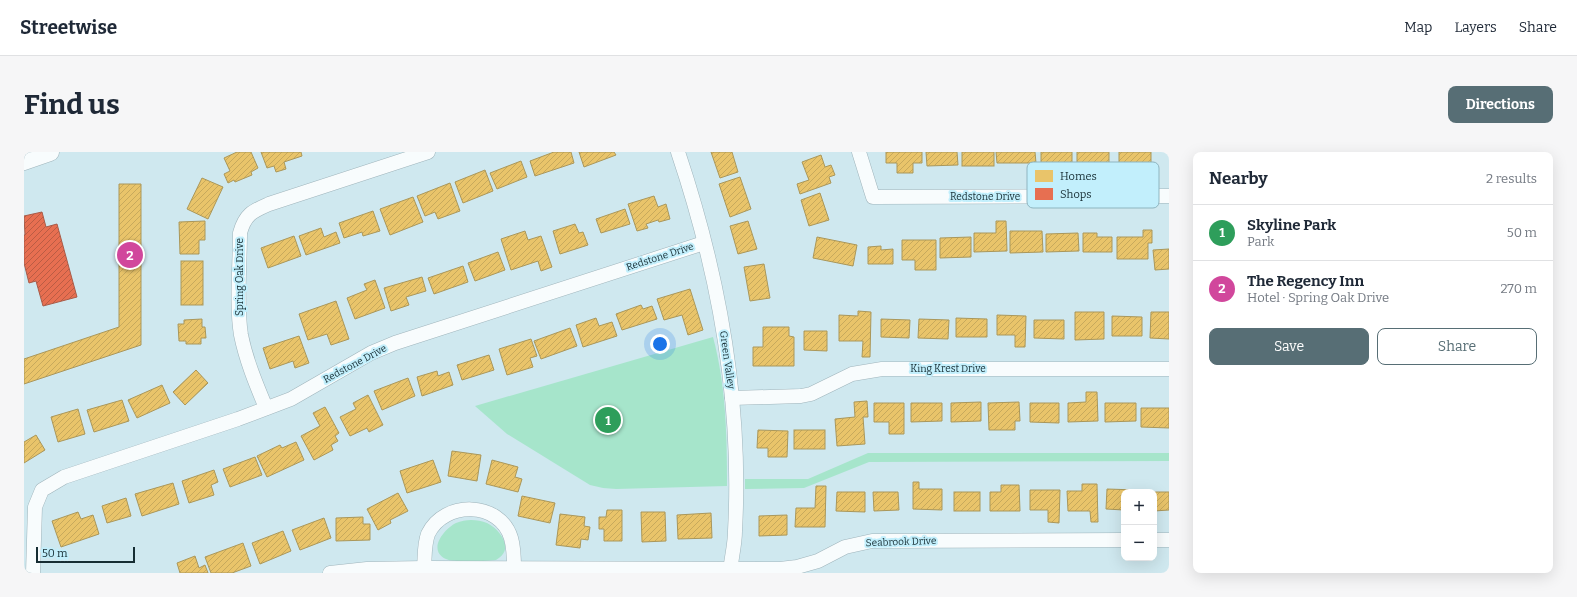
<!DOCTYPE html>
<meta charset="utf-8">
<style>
:root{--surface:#fff;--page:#f6f6f7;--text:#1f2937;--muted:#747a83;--line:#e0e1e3;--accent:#576e75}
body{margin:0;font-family:Bitter,serif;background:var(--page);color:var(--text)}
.controls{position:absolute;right:12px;bottom:12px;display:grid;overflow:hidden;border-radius:8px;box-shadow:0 4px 16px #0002}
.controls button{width:36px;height:36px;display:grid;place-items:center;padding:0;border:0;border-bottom:1px solid var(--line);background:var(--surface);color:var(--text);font:20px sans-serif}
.scale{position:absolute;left:12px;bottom:10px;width:99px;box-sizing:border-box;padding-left:4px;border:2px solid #162d33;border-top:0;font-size:11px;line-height:14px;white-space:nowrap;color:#162d33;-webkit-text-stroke:3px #c2effc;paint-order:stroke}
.you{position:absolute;left:636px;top:192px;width:14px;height:14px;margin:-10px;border:3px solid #fff;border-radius:50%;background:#1a73e8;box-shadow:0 0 0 6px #1a73e833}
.badge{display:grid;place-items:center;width:26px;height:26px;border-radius:50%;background:var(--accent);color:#fff;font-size:13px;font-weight:700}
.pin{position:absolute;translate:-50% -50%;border:2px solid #fff;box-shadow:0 1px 4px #0006}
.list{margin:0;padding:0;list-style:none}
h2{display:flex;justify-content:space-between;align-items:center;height:52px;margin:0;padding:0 16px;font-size:17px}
h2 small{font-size:13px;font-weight:400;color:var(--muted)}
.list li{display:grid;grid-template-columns:26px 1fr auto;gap:12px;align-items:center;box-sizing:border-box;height:56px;padding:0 16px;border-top:1px solid var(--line)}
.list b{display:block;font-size:15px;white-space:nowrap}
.list p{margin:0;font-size:13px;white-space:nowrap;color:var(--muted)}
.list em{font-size:13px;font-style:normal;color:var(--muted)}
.actions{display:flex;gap:8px;padding:12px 16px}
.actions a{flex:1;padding:9px 0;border:1px solid var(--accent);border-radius:8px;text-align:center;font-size:14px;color:var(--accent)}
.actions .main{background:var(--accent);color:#fff}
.map{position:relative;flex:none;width:1145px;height:421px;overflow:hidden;border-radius:8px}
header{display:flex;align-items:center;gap:24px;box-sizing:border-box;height:56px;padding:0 20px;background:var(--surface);border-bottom:1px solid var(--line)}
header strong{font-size:19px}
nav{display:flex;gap:22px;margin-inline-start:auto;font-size:14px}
.intro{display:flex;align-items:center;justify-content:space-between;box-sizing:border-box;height:96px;padding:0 24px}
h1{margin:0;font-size:28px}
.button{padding:10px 18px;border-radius:8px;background:var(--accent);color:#fff;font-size:14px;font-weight:700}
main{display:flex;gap:24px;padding:0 24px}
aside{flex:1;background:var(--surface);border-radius:8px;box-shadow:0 4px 16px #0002}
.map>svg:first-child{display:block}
.green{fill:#a6e5cb}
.homes{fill:url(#homes-hatch);stroke:#aa975a}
.shops{fill:url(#shops-hatch);stroke:#a85b48}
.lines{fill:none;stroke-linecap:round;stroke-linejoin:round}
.minor-casing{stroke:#9fb4bb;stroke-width:15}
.major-casing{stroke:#9fb4bb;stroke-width:19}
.minor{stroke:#f8fcfd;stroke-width:14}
.major{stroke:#f8fcfd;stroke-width:18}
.labels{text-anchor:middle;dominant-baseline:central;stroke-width:4;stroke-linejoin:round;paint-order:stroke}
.street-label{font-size:10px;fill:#162d33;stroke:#c2effc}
.key{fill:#c2effc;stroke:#8eb5c0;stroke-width:1}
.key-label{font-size:11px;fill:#162d33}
</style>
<header>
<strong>Streetwise</strong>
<nav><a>Map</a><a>Layers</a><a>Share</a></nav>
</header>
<div class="intro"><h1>Find us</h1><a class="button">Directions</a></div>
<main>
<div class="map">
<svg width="1145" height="421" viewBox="0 0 1145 421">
<defs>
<pattern id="homes-hatch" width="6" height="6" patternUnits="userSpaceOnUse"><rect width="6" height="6" fill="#e9c46a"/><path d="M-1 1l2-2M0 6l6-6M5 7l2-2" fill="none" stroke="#c7a95c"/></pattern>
<pattern id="shops-hatch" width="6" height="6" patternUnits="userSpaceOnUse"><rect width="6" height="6" fill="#e76f51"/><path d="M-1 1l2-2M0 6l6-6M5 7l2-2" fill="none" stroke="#ba5c44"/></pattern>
</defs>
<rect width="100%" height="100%" fill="#cfe8ef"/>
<g class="green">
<path d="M689,185C702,233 703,285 703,334L592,337L579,336L566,333L483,282L451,254Z"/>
<path d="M844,301H1145V309L845,310L780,336L721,337V327H784Z"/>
<path d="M447,368C453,368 458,369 463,371C477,378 491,398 472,408C462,409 429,411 422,407C403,398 420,377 432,371C437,369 442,368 447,368Z"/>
</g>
<g class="homes">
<path d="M213,0H227L234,16L227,20L228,23L211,30L210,28L204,31L200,22L206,19L200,6Z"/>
<path d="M237,0H277L278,4L260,10L262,17L252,20L250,14L243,16Z"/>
<path d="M530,0H547L550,11L511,24L506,9Z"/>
<path d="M555,0H590L592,3L560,15Z"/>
<path d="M687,0H708L714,20L696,26Z"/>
<path d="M862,0H898V11H889V21H873V11H862Z"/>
<path d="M902,0H933L934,13L903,14Z"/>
<rect x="938" y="0" width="32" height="14"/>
<path d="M972,0H1011L1012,11H973Z"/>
<rect x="1017" y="0" width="31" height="15"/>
<rect x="1053" y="0" width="32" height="15"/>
<rect x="1095" y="0" width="32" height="13"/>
<path d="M797,3L801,15L807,13L811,23L805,25L807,31L776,42L773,32L785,28L778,10Z"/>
<path d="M497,9L503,25L473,37L466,21Z"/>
<path d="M461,18L469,39L439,51L431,30Z"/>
<path d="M716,25L727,57L706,65L695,32Z"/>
<path d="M178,26L199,35L184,67L163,57Z"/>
<path d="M426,31L436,59L414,67L411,60L401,64L393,44Z"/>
<path d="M95,32H117V193L0,232V207L95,175Z"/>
<path d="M796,41L805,68L785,74L777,48Z"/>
<path d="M630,44L634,55L642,52L646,67L635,70L634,68L622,72L624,76L613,79L604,52Z"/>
<path d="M389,45L399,70L366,83L356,57Z"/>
<path d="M601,57L606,72L577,81L572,67Z"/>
<path d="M349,59L356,79L339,84L338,80L320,86L315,71Z"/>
<path d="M181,69V88H175V102H156L155,70Z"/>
<path d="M724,69L733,97L714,102L706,74Z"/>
<path d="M972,69H982L983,99L950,100V81H972Z"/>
<path d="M551,72L555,81L559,80L564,93L536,102L529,79Z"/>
<path d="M297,76L300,85L312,80L316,91L282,103L275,84Z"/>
<path d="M1119,78H1128V91H1124V107H1093V85H1119Z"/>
<path d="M501,79L504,88L517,84L528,115L517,119L514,109L487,118L477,87Z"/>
<path d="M986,79H1018L1019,100L986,101Z"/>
<path d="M1054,81L1055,99L1022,100V82Z"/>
<path d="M1059,81H1073V85H1088V100H1059Z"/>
<path d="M270,84L277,104L244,116L237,96Z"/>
<path d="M793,85L833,93L829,114L789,106Z"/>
<path d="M947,85V105L916,106V86Z"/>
<path d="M878,88H912V118H891V108H878Z"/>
<path d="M857,94V98L869,97V112H844V95Z"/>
<path d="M1145,97V117L1131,118L1129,98Z"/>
<path d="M474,100L481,118L451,129L444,111Z"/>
<rect x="157" y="109" width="22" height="44"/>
<path d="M740,112L746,146L726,149L720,115Z"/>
<path d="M439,114L444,130L410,142L404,126Z"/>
<path d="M398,125L402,139L382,145L385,153L367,159L360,136Z"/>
<path d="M351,128L361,156L331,167L323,146L343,138L340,132Z"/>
<path d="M666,137L679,178L664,183L658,163L640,168L633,147Z"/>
<path d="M312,149L325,187L307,193L303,182L284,188L275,162Z"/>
<path d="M617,153L619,157L628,154L633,167L598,178L592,162Z"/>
<path d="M834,159L847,160L846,205H838L839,189H815V163L834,164Z"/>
<path d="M1051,160H1080V187L1051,188Z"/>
<path d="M1127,160H1145V187L1126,186Z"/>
<path d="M973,163L1002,164L1001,195H991V183H973Z"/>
<path d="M1088,164L1118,165V184H1088Z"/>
<path d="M572,166L575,174L588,170L593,184L559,195L552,173Z"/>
<path d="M932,166L963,167V185H932Z"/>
<path d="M178,167V175H181L182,186H177V192H162V189H155L154,172H160V168Z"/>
<path d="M857,167L886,168L885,186L857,185Z"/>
<path d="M895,167L925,168L924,187L894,186Z"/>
<path d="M1010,168H1040V187L1010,186Z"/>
<path d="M739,175H765V184L770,185V214H729V195H739Z"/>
<path d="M546,176L553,194L517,207L510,189Z"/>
<path d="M780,179H803V199L780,198Z"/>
<path d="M275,184L285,211L271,216L269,209L246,217L239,196Z"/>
<path d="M507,187L513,204L506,206L509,215L483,223L475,197Z"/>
<path d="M465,203L470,218L438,228L433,213Z"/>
<path d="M172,218L184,231L161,253L149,240Z"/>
<path d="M413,219L414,224L425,220L429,233L398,244L393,225Z"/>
<path d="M384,226L391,244L358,258L350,239Z"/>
<path d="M138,233L146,251L113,266L104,248Z"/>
<path d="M1062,240H1073L1074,269L1044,270V251L1062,250Z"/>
<path d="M344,243L359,273L345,280L343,276L326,284L316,265L332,257L329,251Z"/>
<path d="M98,248L105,269L70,280L63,258Z"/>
<path d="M843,249L844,265H839L841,292L813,294L811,267L831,265L830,250Z"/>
<path d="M957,250V269L927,270V251Z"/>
<path d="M995,250L996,269H991V278H965L964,251Z"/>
<path d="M850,251H880V282H865V270H850Z"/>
<path d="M887,251H918V269L887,270Z"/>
<path d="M1006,251H1035V271L1006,270Z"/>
<path d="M1081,251H1112V269L1081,270Z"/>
<path d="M301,255L315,281L311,284L314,289L307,293L309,298L290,308L277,284L296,274L289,261Z"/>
<path d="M1117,256H1145V276L1117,275Z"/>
<path d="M54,257L61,282L34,290L27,265Z"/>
<path d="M734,278L764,279L763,305H744V296H733Z"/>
<rect x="770" y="278" width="31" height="19"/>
<path d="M12,283L21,298L0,311V290Z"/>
<path d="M272,290L280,308L243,325L233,304L256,293L258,296Z"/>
<path d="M428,299L457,303L453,329L424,324Z"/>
<path d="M231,305L238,323L206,335L199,317Z"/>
<path d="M409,308L417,330L383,341L376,319Z"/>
<path d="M468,308L494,315L491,325L498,327L494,340L462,332Z"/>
<path d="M190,318L194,330L187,333L190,343L165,351L158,329Z"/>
<path d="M889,330H895V337H918V358L889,357Z"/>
<path d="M149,331L155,352L118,364L111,342Z"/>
<path d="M1058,332H1073L1074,370H1067L1066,359H1044L1043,339H1058Z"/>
<path d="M977,333H995L996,359H966V340H977Z"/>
<path d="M792,334H802L801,375H771L772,356H791Z"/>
<path d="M1083,337L1113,338V340H1100V358L1082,357Z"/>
<path d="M1006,338H1036L1035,371L1024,370V358H1006Z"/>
<path d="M813,340H841V360L812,359Z"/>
<path d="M849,340H874L875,358L850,359Z"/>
<rect x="930" y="340" width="26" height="19"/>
<path d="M1119,340H1145V358L1130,359V340Z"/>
<path d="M374,341L384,359L366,368L367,371L354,378L343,357Z"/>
<path d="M498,344L531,351L526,371L494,364Z"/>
<path d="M102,346L107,364L83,371L78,354Z"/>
<path d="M583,358H598V389H580V377H575V365H582Z"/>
<path d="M54,360L57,367L69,363L75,382L37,395L28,369Z"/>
<path d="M617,360H641L642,389L618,390Z"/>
<path d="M687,361L688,386L654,387L653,363Z"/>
<path d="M536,362L561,365L560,374L566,375L564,388L557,387L556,396L532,393Z"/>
<path d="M763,363V383L735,384V364Z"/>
<path d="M339,365V372H346V388L312,389V366Z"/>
<path d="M300,366L307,386L276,398L268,378Z"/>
<path d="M259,379L267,399L236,412L228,391Z"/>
<path d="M219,391L227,414L208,421H187L181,405Z"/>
<path d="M171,404L175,416L181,413L184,421H156L153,411Z"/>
</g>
<path class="shops" d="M18,60L22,75L33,72L53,145L19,154L12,129L5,131L0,111V83H1L0,64Z"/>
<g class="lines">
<g class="minor-casing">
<g id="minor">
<path d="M654,0C695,122 718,250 711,379C711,393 707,407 706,421"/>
<path d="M835,0L849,45L1145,44"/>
<path d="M708,246L777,244L787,242L828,222L858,217H1145"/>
<path d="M242,256C232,232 222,208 217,183C212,153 216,112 216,81C221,62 229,59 245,52L404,0"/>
<path d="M1130,388H1145"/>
<path d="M400,416C401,405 400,393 404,382C420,348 476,349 487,386C490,396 490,407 490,417"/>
<path d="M9,421L11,355L18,338L40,325L214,267L267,247L347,201L371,191L680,91"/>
<path d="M306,421L343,417L400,416L756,417L773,415L794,409L821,395L848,389L1100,388"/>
</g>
</g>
<g class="major-casing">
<path id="major" d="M0,9L26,0"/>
</g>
<use href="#minor" class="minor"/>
<use href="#major" class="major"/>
</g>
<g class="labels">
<g class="street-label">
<text x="961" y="45">Redstone Drive</text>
<text transform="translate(636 105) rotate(-18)">Redstone Drive</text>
<text transform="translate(216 125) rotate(-90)">Spring Oak Drive</text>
<text transform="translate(703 208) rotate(82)">Green Valley</text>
<text transform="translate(331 212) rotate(-28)">Redstone Drive</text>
<text x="924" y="217">King Krest Drive</text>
<text transform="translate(877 390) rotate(-2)">Seabrook Drive</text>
</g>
</g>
<rect x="1003" y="10" width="132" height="46" rx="6" class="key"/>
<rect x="1011" y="18" width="18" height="12" fill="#e9c46a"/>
<rect x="1011" y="36" width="18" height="12" fill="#e76f51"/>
<g class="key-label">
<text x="1036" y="28">Homes</text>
<text x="1036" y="46">Shops</text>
</g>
</svg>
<div class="controls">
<button>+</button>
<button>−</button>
</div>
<div class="scale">50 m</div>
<div class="you"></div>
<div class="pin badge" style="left:584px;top:268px;background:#2e9e5b">1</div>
<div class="pin badge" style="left:106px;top:103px;background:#d1479c">2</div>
</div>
<aside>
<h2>Nearby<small>2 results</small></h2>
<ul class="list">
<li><span class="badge" style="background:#2e9e5b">1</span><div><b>Skyline Park</b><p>Park</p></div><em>50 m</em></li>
<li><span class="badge" style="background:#d1479c">2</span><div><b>The Regency Inn</b><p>Hotel · Spring Oak Drive</p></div><em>270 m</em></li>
</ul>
<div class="actions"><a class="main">Save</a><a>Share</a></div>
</aside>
</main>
